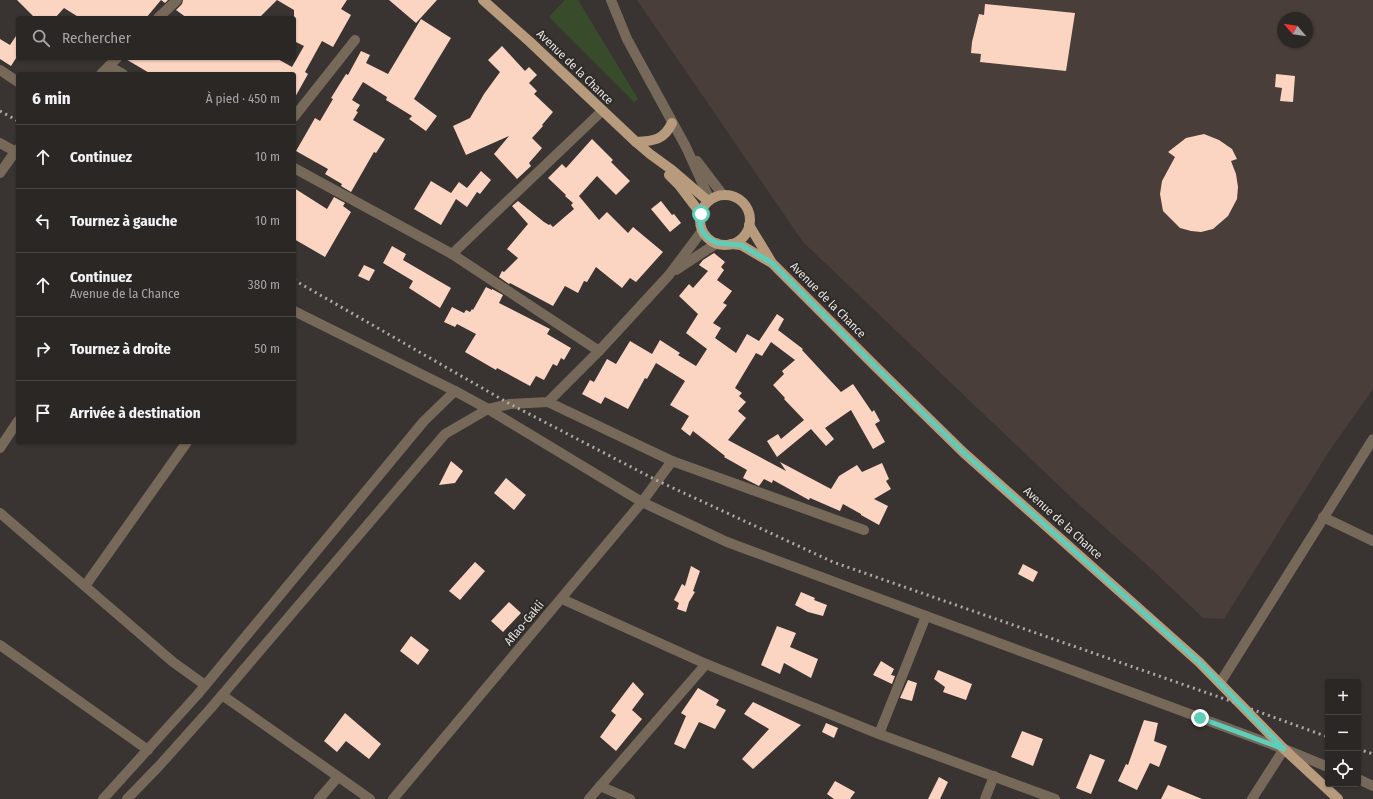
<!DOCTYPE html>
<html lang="fr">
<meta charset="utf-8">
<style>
:root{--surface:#2b2725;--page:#332f2d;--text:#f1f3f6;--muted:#a6a5a7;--line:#474442}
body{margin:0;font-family:"Fira Sans Condensed",sans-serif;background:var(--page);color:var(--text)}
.controls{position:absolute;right:12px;bottom:12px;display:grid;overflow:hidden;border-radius:4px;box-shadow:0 1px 3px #0004}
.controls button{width:36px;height:36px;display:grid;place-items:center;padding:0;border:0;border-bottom:1px solid var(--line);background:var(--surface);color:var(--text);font:20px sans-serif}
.compass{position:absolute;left:1277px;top:12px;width:36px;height:36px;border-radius:50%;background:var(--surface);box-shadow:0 1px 3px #0004;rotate:299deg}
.stop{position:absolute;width:12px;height:12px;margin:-9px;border:3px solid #5eceb8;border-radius:50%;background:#fff}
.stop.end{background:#5eceb8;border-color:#fff;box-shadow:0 1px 4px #0008}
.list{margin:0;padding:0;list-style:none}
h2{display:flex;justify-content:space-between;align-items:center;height:52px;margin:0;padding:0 16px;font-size:17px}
h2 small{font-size:13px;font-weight:400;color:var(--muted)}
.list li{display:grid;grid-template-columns:26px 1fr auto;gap:12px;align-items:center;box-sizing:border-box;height:64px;padding:0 16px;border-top:1px solid var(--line)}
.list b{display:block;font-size:15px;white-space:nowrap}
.list p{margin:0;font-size:13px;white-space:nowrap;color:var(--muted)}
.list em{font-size:13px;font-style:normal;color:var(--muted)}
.icon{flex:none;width:22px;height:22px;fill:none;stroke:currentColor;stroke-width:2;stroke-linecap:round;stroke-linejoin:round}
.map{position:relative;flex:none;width:1373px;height:799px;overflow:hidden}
.search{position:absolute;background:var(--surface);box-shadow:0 1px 3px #0004;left:16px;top:16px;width:280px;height:44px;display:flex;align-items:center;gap:10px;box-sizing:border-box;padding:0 14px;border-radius:4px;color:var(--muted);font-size:15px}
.panel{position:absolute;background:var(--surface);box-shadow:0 1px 3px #0004;left:16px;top:72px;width:280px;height:372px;border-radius:4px}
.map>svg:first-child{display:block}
.built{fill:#493e39;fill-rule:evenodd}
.green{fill:#384c2b}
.building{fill:#fbd4c2}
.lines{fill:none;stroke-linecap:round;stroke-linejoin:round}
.minor{stroke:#77695a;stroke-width:10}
.tertiary{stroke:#77695a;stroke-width:10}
.primary{stroke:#b89b7d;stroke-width:10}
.rail{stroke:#ada9a7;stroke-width:3;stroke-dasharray:2 4;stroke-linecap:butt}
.route{stroke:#5eceb8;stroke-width:5}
.labels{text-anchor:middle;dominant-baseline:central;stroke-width:4;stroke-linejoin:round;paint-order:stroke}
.street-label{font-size:12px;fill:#e7e4e2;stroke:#2e2a27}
</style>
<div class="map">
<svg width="1373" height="799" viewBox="0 0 1373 799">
<rect width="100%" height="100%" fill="#393431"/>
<path class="built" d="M637,0H1373V389L1330,450L1224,619L1203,618L1146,564L1076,502L803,242ZM1283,18H1307V42H1283Z"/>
<path class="green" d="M565,0H578L638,99L634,102L549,17Z"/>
<g class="building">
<path d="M17,0H168L165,3L161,0L146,18H80L64,8L55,18H35Z"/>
<path d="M183,0H277L259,18H187L176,10L182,4Z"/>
<path d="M277,0H347L341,9L351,15L333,47L322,41L305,72L308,74L294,99V74H151L124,58H276L292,67L304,46L294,41V10Z"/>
<path d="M389,0H437L416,23Z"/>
<path d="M985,4L1075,13L1066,71L980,62L981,54L971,53L972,42L979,14L984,15Z"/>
<path d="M421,19L451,38L414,99L437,116L426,131L409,119L412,116L386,100L387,97L363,82L352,100L360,105L356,111L358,112L353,120L385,139L376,153L374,152L351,192L341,186L342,184L325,174L328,169L296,151L315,118L320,121L333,99L331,98L346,74L348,75L361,51L370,55L366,63L388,74Z"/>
<path d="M18,33V55L11,66L0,59V39L10,45Z"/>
<path d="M502,46L525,71L529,67L537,75L529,83L537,91L534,94L553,112L542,125L543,126L532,138L542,148L529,163L531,166L517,179L494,154L509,136L466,155L453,126L470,118L484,94L500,72L488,60Z"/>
<path d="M1276,74L1295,76L1293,102L1280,101L1282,88L1275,87Z"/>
<path d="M1204,134L1219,140L1232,149L1237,159L1231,161L1236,174L1238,187L1237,199L1228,216L1213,229L1201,232L1191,231L1180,228L1163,211L1160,194L1162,181L1175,157L1168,152L1186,138Z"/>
<path d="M592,139L613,160L611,162L630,181L616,195L597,176L579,196L599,220L607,212L628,233L633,227L663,252L636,282L630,278L622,288L596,267L587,282L584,281L578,293L565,286L553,306L510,283L509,284L499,277L502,271L504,272L518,258L507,249L528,224L512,206L518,201L544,222L549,225L550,224L553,227L574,209L571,205L573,203L565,196L566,195L548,178L562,164L566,168Z"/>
<path d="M481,171L491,180L480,194L477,192L467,207L456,199L441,225L414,209L431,181L451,193L459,182L467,188Z"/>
<path d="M294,188L327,209L334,197L345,203L343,206L351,212L325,257L294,239Z"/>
<path d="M661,201L672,215L674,214L681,223L670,232L651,209Z"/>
<path d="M392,246L406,254L403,260L451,288L440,308L409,288L413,281L383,263Z"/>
<path d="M714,253L725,262L721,267L724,270L717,280L732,291L723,303L727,305L713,323L721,328L715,338L736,353L747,334L759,341L777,314L784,319L778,330L803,349L802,350L841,392L853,384L872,412L874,410L880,421L875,424L885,442L873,449L851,410L825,428L834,439L826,446L811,429L777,457L767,441L778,434L781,439L804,420L784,399L785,398L773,385L784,374L782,371L795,360L771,342L762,356L756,353L735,388L742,393L739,396L746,402L738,411L746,418L728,440L786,471L780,462L831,489L839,476L857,465L862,472L882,463L889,479L886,481L891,489L874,499L888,506L879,525L861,515V514L843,504L840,511L810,498L809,500L773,480L772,483L764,479L759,486L743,478L747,470L724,457L725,456L693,431L690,436L681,429L689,416L670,405L685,381L656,363L647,379L645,378L628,409L605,397L601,404L582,394L590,380L594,382L607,359L616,364L630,341L652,354L660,340L680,353L678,355L696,366L707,349L686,333L698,314L679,296L689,284L693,288L708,271L699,265L703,260Z"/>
<path d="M364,265L375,270L369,281L358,276Z"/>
<path d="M486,287L492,290V289L503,295L499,303L550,329L547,334L571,348L564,360L561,358L557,366L553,364L544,380L536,376L530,386L497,368L496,370L465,352L476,334L457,324L455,327L444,322L452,307L464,313L466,310L470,312L472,309L473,310Z"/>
<path d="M451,461L463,471L455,483L439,485Z"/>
<path d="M506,478L526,495L514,510L494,493Z"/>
<path d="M475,562L485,571L460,600L449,591Z"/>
<path d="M1023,564L1038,572L1033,582L1018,574Z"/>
<path d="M691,566L700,571L693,591L695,592L689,602L686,612L677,609L679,603L674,600L682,584L685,586Z"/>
<path d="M801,592L815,598L814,600L827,605L823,616L808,612L795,605Z"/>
<path d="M509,602L521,613L503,632L491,621Z"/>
<path d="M777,626L796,633L790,647L818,659L811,678L784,663L780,674L761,665Z"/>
<path d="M411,636L429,650L418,665L400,651Z"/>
<path d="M881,661L894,669L891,675L895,676L892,684L873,675Z"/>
<path d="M938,670L972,684L966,700L943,692L945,687L934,679Z"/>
<path d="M908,680L917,683L912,701L900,698Z"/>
<path d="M633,682L644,694L632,710L642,719L616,751L600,737L616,715L611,711Z"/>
<path d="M698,688L719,700L716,705L726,710L715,729L699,722L685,749L674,744L686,716L681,713Z"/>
<path d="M753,702L801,725L753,769L742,759L769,729L744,714Z"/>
<path d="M345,713L381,744L369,759L346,741L337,752L324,741Z"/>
<path d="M1144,720L1158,723L1154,741L1167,746L1159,767L1150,763L1137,790L1118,781L1126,764L1128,765Z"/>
<path d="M826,723L838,728L834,738L822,732Z"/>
<path d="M1022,731L1043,739L1033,766L1011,757Z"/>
<path d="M1090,754L1105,760L1091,794L1076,788Z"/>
<path d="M939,777L948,782L940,799H928Z"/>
<path d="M835,781L855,792L850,799H834L827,794Z"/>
<path d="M1168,785L1202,799H1161Z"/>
</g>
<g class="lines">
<g class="minor">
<path d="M158,18L177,0"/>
<path d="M109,66L123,74"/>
<path d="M0,70L18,82"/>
<path d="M101,74L117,58"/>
<path d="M294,117L355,40"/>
<path d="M0,143L18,153"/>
<path d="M294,168L452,254L599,351"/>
<path d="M0,173L15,152L18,149"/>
<path d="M452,254L602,111"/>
<path d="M294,311L455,391"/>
<path d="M548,402L672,461L864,530"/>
<path d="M488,409L642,502L727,542L1284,749L1328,767"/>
<path d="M0,448L18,421"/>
<path d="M0,513L173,662L205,685"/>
<path d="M1323,517L1373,541"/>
<path d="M85,586L187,442"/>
<path d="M562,599L706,664L879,734L1055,799"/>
<path d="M0,645L148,750"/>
<path d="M1220,683L1373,439"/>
<path d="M222,695L370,799"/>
<path d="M879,734L926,616"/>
<path d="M1358,779L1373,786"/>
<path d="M600,786L630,799"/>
<path d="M319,799L338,777"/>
<path d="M393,799L642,502L672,461"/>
<path d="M589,799L706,664"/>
<path d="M985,799L994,776"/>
</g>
<g class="tertiary">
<path d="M611,0L627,39L686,147L710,200"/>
<path d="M697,161L723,195"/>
<path d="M676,270L717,243"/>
<path d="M103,799L198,694L424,421L455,391L488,409"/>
<path d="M127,799L159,766L211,708L445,434L488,409L510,404L548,402L599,351L669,275L702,231"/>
<path d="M1252,799L1284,749"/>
</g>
<g class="primary">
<path d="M483,0L530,42L636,142L650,154L672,170L708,201"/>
<path d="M636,142C654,141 664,140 672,123"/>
<path d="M669,175L679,185L701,214"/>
<circle cx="725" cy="220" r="25"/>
<path d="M749,225L772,263L878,369L964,453L1199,662L1284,749L1338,799"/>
<path d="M731,244L741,245L770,262"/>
</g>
<g class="rail">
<path d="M0,111L18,121"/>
<path d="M294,280L510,404L658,481L833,562L1239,704"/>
<path d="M1251,709L1328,737"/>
<path d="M1358,749L1373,754"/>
</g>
</g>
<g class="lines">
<path class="route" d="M701,214L700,224L702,231L708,238L717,243L741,245L772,263L878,369L964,453L1199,662L1284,749L1200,718"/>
</g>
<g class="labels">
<g class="street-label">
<text transform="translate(575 67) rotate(44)">Avenue de la Chance</text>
<text transform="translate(828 300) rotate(45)">Avenue de la Chance</text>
<text transform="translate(1063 523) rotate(42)">Avenue de la Chance</text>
<text transform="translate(524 623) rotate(-50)">Aflao-Gakli</text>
</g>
</g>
</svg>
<div class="controls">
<button>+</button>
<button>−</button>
<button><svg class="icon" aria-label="locate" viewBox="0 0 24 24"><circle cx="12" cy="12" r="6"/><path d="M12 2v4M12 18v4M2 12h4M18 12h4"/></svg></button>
</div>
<svg class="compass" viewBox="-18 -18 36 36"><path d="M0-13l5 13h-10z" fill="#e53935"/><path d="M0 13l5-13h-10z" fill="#a6a5a7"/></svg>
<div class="stop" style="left:701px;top:214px"></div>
<div class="stop end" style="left:1200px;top:718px"></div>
<div class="search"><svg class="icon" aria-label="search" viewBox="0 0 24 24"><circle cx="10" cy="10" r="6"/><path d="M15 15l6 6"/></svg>Rechercher</div>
<section class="panel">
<h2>6 min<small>À pied · 450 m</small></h2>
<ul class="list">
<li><svg class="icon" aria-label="ahead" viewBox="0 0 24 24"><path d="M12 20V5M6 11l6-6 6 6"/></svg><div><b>Continuez</b></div><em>10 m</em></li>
<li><svg class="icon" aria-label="left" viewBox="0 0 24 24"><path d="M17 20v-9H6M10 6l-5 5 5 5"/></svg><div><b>Tournez à gauche</b></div><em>10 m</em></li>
<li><svg class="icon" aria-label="ahead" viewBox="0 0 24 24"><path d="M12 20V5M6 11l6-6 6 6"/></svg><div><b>Continuez</b><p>Avenue de la Chance</p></div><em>380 m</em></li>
<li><svg class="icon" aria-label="right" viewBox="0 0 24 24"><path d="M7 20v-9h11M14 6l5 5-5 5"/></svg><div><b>Tournez à droite</b></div><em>50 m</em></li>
<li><svg class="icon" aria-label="arrive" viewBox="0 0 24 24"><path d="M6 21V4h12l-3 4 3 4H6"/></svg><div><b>Arrivée à destination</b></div></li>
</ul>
</section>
</div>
